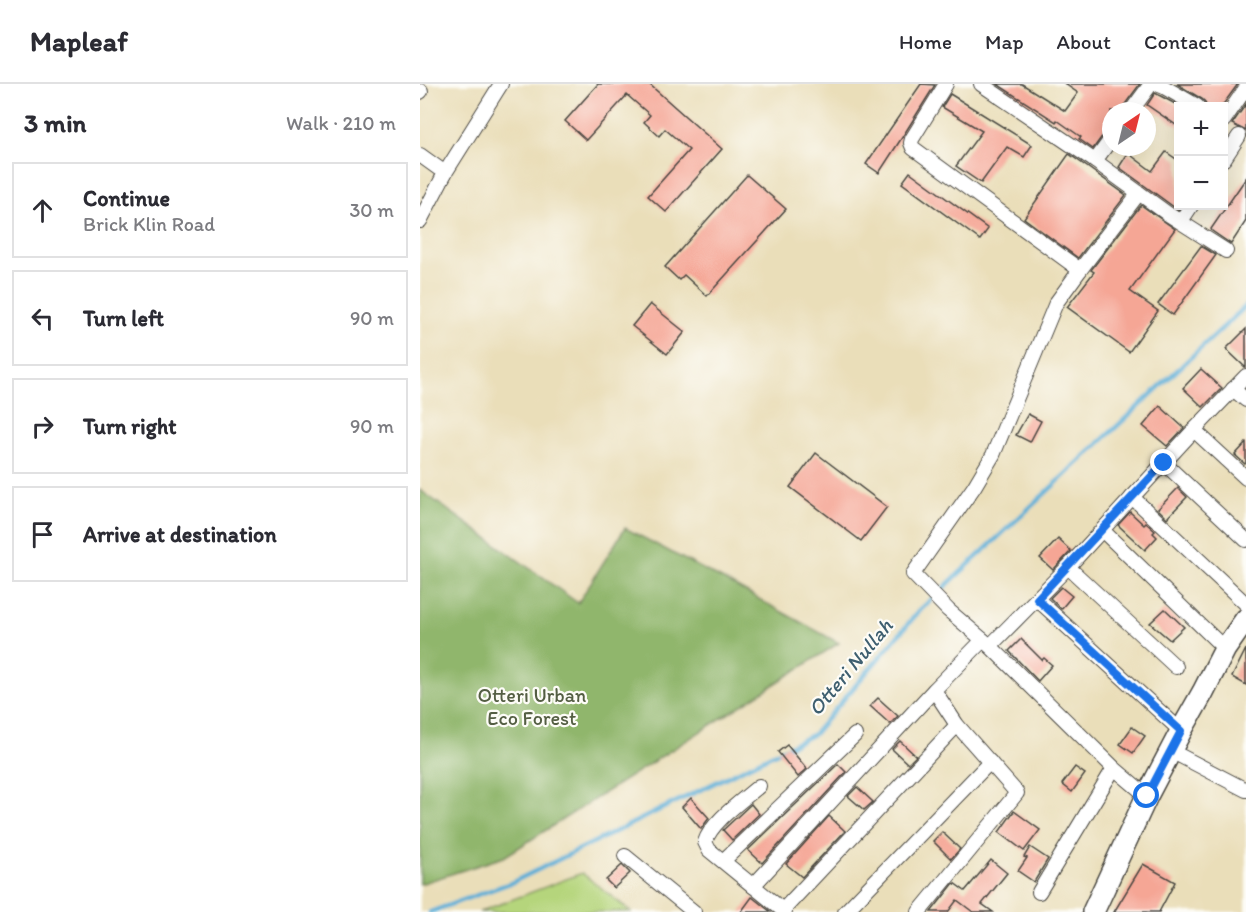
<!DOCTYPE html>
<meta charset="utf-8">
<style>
:root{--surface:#fff;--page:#f7f7f7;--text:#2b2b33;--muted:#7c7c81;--line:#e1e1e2}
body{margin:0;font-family:Itim,sans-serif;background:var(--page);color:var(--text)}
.controls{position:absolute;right:18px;top:18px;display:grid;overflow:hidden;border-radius:0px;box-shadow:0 6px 24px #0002}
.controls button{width:54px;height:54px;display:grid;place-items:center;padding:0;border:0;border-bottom:2px solid var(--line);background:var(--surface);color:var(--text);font:30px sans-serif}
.compass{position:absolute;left:682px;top:18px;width:54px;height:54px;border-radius:50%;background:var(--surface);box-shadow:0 6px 24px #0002;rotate:35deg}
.stop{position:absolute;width:18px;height:18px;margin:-14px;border:4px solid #1a73e8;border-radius:50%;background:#fff}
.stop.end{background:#1a73e8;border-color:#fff;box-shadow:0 2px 6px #0008}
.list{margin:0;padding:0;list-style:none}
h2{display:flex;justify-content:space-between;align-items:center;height:78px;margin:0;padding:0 24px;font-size:26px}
h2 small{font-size:20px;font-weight:400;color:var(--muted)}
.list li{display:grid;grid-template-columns:39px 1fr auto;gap:18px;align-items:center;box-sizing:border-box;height:96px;margin:0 12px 12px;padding:0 12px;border:2px solid var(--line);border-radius:0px}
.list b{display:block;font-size:22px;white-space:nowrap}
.list p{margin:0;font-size:20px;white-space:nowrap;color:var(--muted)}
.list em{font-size:20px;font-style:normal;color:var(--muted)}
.icon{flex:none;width:33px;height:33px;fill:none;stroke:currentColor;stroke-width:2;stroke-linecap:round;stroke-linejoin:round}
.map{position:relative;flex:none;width:826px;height:828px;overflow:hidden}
header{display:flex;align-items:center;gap:36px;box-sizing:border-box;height:84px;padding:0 30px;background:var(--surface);border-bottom:2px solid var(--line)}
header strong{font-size:28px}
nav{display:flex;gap:33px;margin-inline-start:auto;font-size:21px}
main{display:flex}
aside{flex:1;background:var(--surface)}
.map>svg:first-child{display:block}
.green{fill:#b5d57c;stroke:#708054;stroke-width:1.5}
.forest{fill:#90b66c;stroke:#5e704c;stroke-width:1.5}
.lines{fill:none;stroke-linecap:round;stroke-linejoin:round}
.stream{stroke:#5baed7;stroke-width:4.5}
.building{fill:#f5a695}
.minor-casing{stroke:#484640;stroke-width:16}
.primary-casing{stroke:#484640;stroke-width:24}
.minor{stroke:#fff;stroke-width:14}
.primary{stroke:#fff;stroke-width:21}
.route{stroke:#1a73e8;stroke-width:8}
.labels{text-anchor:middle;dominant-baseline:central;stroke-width:4.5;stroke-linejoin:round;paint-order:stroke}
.park-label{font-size:20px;fill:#545e43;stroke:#fdfcf7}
.water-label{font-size:21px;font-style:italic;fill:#3e5f70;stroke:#fdfcf7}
</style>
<header>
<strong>Mapleaf</strong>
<nav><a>Home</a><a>Map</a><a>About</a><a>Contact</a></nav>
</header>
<main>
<aside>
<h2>3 min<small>Walk · 210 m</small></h2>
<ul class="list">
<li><svg class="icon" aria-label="ahead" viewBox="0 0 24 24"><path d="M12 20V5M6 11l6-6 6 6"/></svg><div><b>Continue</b><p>Brick Klin Road</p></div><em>30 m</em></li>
<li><svg class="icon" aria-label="left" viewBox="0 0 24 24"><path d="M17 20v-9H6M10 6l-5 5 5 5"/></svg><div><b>Turn left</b></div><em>90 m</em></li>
<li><svg class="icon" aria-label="right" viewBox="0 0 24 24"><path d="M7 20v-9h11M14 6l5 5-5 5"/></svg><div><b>Turn right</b></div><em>90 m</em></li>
<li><svg class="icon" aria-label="arrive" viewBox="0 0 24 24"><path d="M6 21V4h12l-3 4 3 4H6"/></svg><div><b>Arrive at destination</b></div></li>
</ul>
</aside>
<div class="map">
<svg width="826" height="828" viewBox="0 0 826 828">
<rect width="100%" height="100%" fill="#fdfcf7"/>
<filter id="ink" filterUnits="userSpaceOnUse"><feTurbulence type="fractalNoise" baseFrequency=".0167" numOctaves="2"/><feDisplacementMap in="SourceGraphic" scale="12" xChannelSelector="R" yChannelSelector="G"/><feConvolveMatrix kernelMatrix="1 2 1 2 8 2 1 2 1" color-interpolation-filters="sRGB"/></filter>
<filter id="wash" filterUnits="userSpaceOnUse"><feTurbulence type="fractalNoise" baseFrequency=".008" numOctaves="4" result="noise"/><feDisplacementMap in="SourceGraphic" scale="24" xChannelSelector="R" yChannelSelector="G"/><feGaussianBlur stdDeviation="1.35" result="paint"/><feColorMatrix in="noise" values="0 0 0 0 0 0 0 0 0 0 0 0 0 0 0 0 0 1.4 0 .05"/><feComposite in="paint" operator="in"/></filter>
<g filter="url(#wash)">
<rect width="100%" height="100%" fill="#eadeb9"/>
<path class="green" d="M162,789L211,828H59Z"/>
<path class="forest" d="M0,406L158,519L205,444L315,502L419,559L84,773L0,800Z"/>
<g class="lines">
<path class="stream" d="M10,828L93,798L394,650L500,526L826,222"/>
</g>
<g id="blocks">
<g class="building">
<path d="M178,0H229L302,65L246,128L228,112L269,66L245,45L239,52L224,38L230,31L207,11L166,56L145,37Z"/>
<path d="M501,0L515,1L483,52L459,89L446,80Z"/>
<path d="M577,0H602L645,27L658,9L645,0H720L700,27H691V40L673,65L659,55L661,53L637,36L636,38Z"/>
<path d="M757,0H818L802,22H786L785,18L782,15Z"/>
<path d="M735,9L759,22V43L727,21Z"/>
<path d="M530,10L612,61L604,73L587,63L561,99L536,82L562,47L522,23Z"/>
<path d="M826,20V47L812,40Z"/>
<path d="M746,68L759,77V122H761L758,126L699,83L708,69L732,87Z"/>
<path d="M649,70L706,111L658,174L604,134Z"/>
<path d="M490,88L568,145L560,156L482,99Z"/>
<path d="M327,91L366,125L287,212L264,191L259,196L245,183Z"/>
<path d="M826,94V137L811,160L792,147L791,145Z"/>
<path d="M721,121L755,145L710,207L738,227L709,268L647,223L674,188L671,186Z"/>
<path d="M781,162L796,171L753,231L738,220Z"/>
<path d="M230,220L265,248L247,270L212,242Z"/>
<path d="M826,245V283H825L806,265Z"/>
<path d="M781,285L802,304L783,323L763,304Z"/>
<path d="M740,322L764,344L747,362L723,342Z"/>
<path d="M608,330L621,337L610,358L596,351Z"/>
<path d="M826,359V379L825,380L815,371Z"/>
<path d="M396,369L467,423L441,457L370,403Z"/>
<path d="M758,404L767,413L747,434L738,425Z"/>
<path d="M710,428L724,441L726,439L735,447L733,449L737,453L725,466L698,441Z"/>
<path d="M638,455L651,467L633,486L620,474Z"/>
<path d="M641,503L652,512L641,525L630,514Z"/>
<path d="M745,525L764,543L750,556L730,539Z"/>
<path d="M601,555L622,576L624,574L632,581L618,597L589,567Z"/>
<path d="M826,565V601L812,593Z"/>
<path d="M458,614L478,632L470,640L450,622Z"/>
<path d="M712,643L725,652L713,669L700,660Z"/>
<path d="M480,657L496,672L488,680L472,665Z"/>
<path d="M367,661L387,685L378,693L358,668Z"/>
<path d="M418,680L426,688L342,779L328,766Z"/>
<path d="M655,683L665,690L652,708L642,700Z"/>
<path d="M437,703L453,718L444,726L428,712Z"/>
<path d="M271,714L289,734L281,745L262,723Z"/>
<path d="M331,720L339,730L312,756L303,746Z"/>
<path d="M594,727L620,746L604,767L579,748Z"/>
<path d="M409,732L425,747L382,793L366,780Z"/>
<path d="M522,748L540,765L531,775L513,757Z"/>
<path d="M610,763L628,775L614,798L598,787L607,774L604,773Z"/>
<path d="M571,776L587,789L562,820L573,828H553L537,816L528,828H511L534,799L545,807Z"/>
<path d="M723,780L755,798L739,828H694Z"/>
<path d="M202,781L210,789L194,804L186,796Z"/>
<path d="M332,813L351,828H321Z"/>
</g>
</g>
</g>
<g filter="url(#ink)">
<use href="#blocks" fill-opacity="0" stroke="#484640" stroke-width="1.5"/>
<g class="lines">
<g class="minor-casing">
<g id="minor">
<path d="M526,0L492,55L491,59L493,64L660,186L636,219L573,371L554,403L493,490L528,526L570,562L694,684L727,712"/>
<path d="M561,0L675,77L748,130L806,167"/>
<path d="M737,0L744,3L777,22"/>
<path d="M0,8L1,7"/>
<path d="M711,27L731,0"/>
<path d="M804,36L826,4"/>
<path d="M0,71L25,89"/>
<path d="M804,75L819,52"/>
<path d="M675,77L691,55"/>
<path d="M0,137L25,89L81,0"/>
<path d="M761,137L771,122"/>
<path d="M660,186L719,109"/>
<path d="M813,305L826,316"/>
<path d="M774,346L826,394"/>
<path d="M744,379L826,456"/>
<path d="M712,413L826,520"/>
<path d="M682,446L805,565"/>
<path d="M648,483L756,583"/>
<path d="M617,515L761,647"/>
<path d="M570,562L648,483L774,346L826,292"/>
<path d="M751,667L826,706"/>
<path d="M339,702C323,716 291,738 285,758L289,766L365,828"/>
<path d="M205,772L274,828"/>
<path d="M303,777L435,651"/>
<path d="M333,802L514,606L563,556"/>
<path d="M619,808L694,684"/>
<path d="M363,826L537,641"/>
<path d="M425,828L570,678"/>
<path d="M499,828L597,709L537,641L514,606"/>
</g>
</g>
<g class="primary-casing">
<path id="primary" d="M673,828L727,712L761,647L783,608L805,565L826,535"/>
</g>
<use href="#minor" class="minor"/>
<use href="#primary" class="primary"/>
</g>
</g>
<g class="lines" filter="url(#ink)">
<path class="route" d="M727,712L761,647L617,515L744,379"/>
</g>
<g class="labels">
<g class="park-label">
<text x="112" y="611">Otteri Urban<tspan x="112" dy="23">Eco Forest</tspan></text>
</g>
<g class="water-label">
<text transform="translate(430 583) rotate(-50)">Otteri Nullah</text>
</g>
</g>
</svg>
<div class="controls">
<button>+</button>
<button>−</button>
</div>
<svg class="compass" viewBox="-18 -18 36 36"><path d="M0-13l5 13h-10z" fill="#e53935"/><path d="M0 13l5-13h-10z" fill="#7c7c81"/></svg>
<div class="stop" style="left:727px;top:712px"></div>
<div class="stop end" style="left:744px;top:379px"></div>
</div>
</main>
